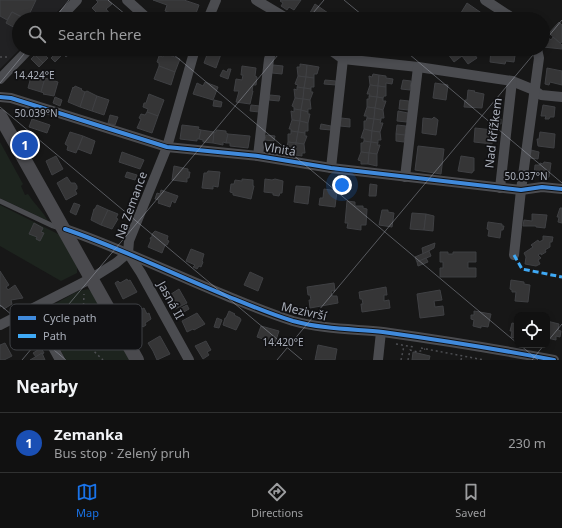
<!DOCTYPE html>
<meta charset="utf-8">
<style>
:root{--surface:#111;--page:#1a1a1a;--text:#f1f3f6;--muted:#9c9d9f;--line:#303131;--accent:#1a73e8}
body{margin:0;font-family:"Noto Sans",sans-serif;background:var(--page);color:var(--text)}
.controls{position:absolute;right:12px;bottom:12px;display:grid;overflow:hidden;border-radius:8px;box-shadow:0 2px 6px #0003}
.controls button{width:36px;height:36px;display:grid;place-items:center;padding:0;border:0;border-bottom:1px solid var(--line);background:var(--surface);color:var(--text);font:20px sans-serif}
.you{position:absolute;left:342px;top:185px;width:14px;height:14px;margin:-10px;border:3px solid #fff;border-radius:50%;background:#1a73e8;box-shadow:0 0 0 6px #1a73e833}
.badge{display:grid;place-items:center;width:26px;height:26px;border-radius:50%;background:var(--accent);color:#fff;font-size:13px;font-weight:700}
.pin{position:absolute;translate:-50% -50%;border:2px solid #fff;box-shadow:0 1px 4px #0006}
.list{margin:0;padding:0;list-style:none}
h2{display:flex;justify-content:space-between;align-items:center;height:52px;margin:0;padding:0 16px;font-size:17px}
h2 small{font-size:13px;font-weight:400;color:var(--muted)}
.list li{display:grid;grid-template-columns:26px 1fr auto;gap:12px;align-items:center;box-sizing:border-box;height:60px;padding:0 16px;border-top:1px solid var(--line)}
.list b{display:block;font-size:15px;white-space:nowrap}
.list p{margin:0;font-size:13px;white-space:nowrap;color:var(--muted)}
.list em{font-size:13px;font-style:normal;color:var(--muted)}
.icon{flex:none;width:22px;height:22px;fill:none;stroke:currentColor;stroke-width:2;stroke-linecap:round;stroke-linejoin:round}
.map{position:relative;flex:none;width:562px;height:360px;overflow:hidden}
.search{position:absolute;background:var(--surface);box-shadow:0 2px 6px #0003;left:12px;right:12px;top:12px;height:44px;display:flex;align-items:center;gap:10px;box-sizing:border-box;padding:0 14px;border-radius:22px;color:var(--muted);font-size:15px}
.sheet{height:112px;background:var(--surface)}
nav{display:flex;justify-content:space-around;align-items:center;box-sizing:border-box;height:56px;border-top:1px solid var(--line);background:var(--surface);font-size:11px;color:var(--muted)}
nav a{display:grid;justify-items:center;gap:2px}
nav .on{color:var(--accent)}
.map>svg:first-child{display:block}
.built{fill:#212123}
.green{fill:#1d241e}
.building{fill:#353536;stroke:#3f4043}
.lines{fill:none;stroke-linecap:round;stroke-linejoin:round}
.path{stroke:#4d4e52;stroke-width:1.5;stroke-dasharray:2 3;stroke-linecap:butt}
.lane{stroke:#4b4c50;stroke-width:5}
.street{stroke:#4b4c50;stroke-width:10}
.secondary{stroke:#4a4a4e;stroke-width:14}
.quiet{stroke:#3fa9f5;stroke-width:3;stroke-dasharray:6 3;stroke-linecap:butt}
.cycleway-casing{stroke:#111113;stroke-width:6}
.cycleway{stroke:#408adc;stroke-width:4}
.ticks{fill:none;stroke:#a8adb8;stroke-width:1;stroke-opacity:0.45}
.labels{text-anchor:middle;dominant-baseline:central;stroke-width:3.5;stroke-linejoin:round;paint-order:stroke}
.street-label{font-size:12px;fill:#a8adb8;stroke:#111113}
.key{fill:#111113;stroke:#3e4045;stroke-width:1}
.key-label{font-size:11px;fill:#a8adb8}
.ticks-label{font-size:10px;text-anchor:middle;fill:#a8adb8;stroke:#111113;stroke-width:3.5;stroke-linejoin:round;paint-order:stroke}
</style>
<div class="map">
<svg width="562" height="360" viewBox="0 0 562 360">
<rect width="100%" height="100%" fill="#171717"/>
<path class="built" d="M0,0H69L50,19H19L20,49L0,69Z"/>
<g class="green">
<path d="M0,142L23,184L21,186L25,195L28,194C34,204 43,211 48,221L0,198Z"/>
<path d="M0,205L60,235L77,267V273L61,281L0,246Z"/>
<path d="M88,289L94,295L130,360H66L42,316L46,309L78,291Z"/>
</g>
<g class="building">
<path d="M0,0H36L27,19L12,12L7,20L0,16Z"/>
<path d="M96,0H108L112,4L106,9L111,15L107,19H103L92,8L98,2Z"/>
<path d="M153,0H184L199,5L194,19H188L165,11L167,5Z"/>
<path d="M281,0H301L294,10L289,7L287,10L281,6L283,3L280,1Z"/>
<path d="M467,3L483,14L480,19H463L459,16Z"/>
<path d="M315,4L328,13L324,19L307,18Z"/>
<path d="M12,12L25,19H19V30L6,23Z"/>
<path d="M559,22L562,25V42L560,43L549,33Z"/>
<path d="M545,35L551,40L553,37L562,45V49L543,47Z"/>
<path d="M49,49H58L63,54L55,62L51,58L53,56L48,52Z"/>
<path d="M58,49H75L66,57Z"/>
<path d="M419,49H435V54L432,53V55L426,54V53L419,52Z"/>
<path d="M454,49H474L477,53L475,55L477,58L468,64L462,56L454,62L448,54Z"/>
<path d="M491,49H516L514,62L506,61L505,64L490,62Z"/>
<path d="M39,50L48,58L43,63L35,55Z"/>
<path d="M208,52L215,55L216,52L221,54L216,68L204,63Z"/>
<path d="M164,53L180,59L175,72L159,66V63L157,62L159,56L163,57Z"/>
<path d="M35,55L43,63L39,67L31,59Z"/>
<path d="M300,64L307,65L306,77L298,76L297,67H300Z"/>
<path d="M273,65L283,66L282,74L272,73Z"/>
<path d="M307,65L319,67L317,74H314V78L306,77Z"/>
<path d="M159,66L175,72L171,85L154,79Z"/>
<path d="M242,66L256,68L255,76L257,77L256,85H253L252,91H253L250,104L236,102L239,91H234L236,79L242,80L243,75H241Z"/>
<path d="M547,68L562,71V85L550,82L549,85L545,84Z"/>
<path d="M228,69H231L228,79L220,76L223,70L227,72Z"/>
<path d="M32,73L45,78L41,92L28,88Z"/>
<path d="M373,74L379,75L378,86L370,85L369,76L372,77Z"/>
<path d="M379,75L386,76V78L393,79L392,84L386,83V87L378,86Z"/>
<path d="M298,76L306,77L304,88L297,87L298,85L295,84Z"/>
<path d="M306,77L314,78V87H311V89L304,88Z"/>
<path d="M45,78L58,82L54,96L43,94L44,93L41,92Z"/>
<path d="M325,80L336,81V85L324,84Z"/>
<path d="M403,80L411,81L410,90L401,89Z"/>
<path d="M205,82L218,87L213,100L193,94L197,83L203,86Z"/>
<path d="M435,83L448,85L446,100L433,98Z"/>
<path d="M370,85L378,86L377,97L369,96L370,94H367Z"/>
<path d="M75,86L82,89L81,90L85,92L80,107L68,102L73,87L74,88Z"/>
<path d="M378,86L386,87V96H384L383,98L377,97Z"/>
<path d="M297,87L304,88L303,99L295,98L294,89L297,90Z"/>
<path d="M304,88L311,89V92H313L310,100L303,99Z"/>
<path d="M468,90L475,91L474,92L484,94L482,108L464,107L465,100H467Z"/>
<path d="M87,91L97,96L92,111L80,107L85,92Z"/>
<path d="M149,94L164,100L158,116L147,112L148,109L143,107L144,103H146Z"/>
<path d="M270,95L280,96L279,101L269,100Z"/>
<path d="M97,96L109,100L104,115L92,111Z"/>
<path d="M369,96L377,97L375,108L367,107V99H369Z"/>
<path d="M55,97L62,100L60,106L53,103Z"/>
<path d="M377,97L383,98V101H386L383,110L375,108Z"/>
<path d="M295,98L303,99L301,110L294,109V107L292,106Z"/>
<path d="M303,99L310,100L311,109H308V112L301,110Z"/>
<path d="M214,100L222,102L221,107L213,106Z"/>
<path d="M400,100L409,101L408,110L399,109Z"/>
<path d="M251,105L260,106L259,112L250,111Z"/>
<path d="M543,105L555,107L554,117H550L549,119H545L546,116H541Z"/>
<path d="M367,107L375,108L374,119L367,118V116H364Z"/>
<path d="M375,108L383,110L384,118H381V120L374,119Z"/>
<path d="M294,109L301,110L300,121L292,120L291,111L294,112Z"/>
<path d="M301,110L308,112V114H310L308,123L300,121Z"/>
<path d="M398,111L408,113L407,122L397,121Z"/>
<path d="M147,112L158,116L152,133L137,128L141,119L139,118L141,114L145,115Z"/>
<path d="M110,115L118,117L115,125L108,123Z"/>
<path d="M434,117L438,120L436,135L422,133L423,118L432,119Z"/>
<path d="M341,118L350,119V127L340,126Z"/>
<path d="M367,118L374,119L372,131L364,129V121H366Z"/>
<path d="M493,118L501,119V124L493,123Z"/>
<path d="M32,119L50,125L47,133L29,127Z"/>
<path d="M374,119L381,120L380,123H383L380,132L372,131Z"/>
<path d="M292,120L300,121L298,132L291,131V129H289Z"/>
<path d="M300,121L308,123V131H305V133L298,132Z"/>
<path d="M321,124L331,126V130L320,129Z"/>
<path d="M182,125L199,127L198,129L201,130L199,139H197V141L180,139Z"/>
<path d="M397,125L406,126L405,135L396,134Z"/>
<path d="M475,128L493,130L492,144L474,142Z"/>
<path d="M364,129L372,131L371,142L364,141V138H361Z"/>
<path d="M201,130L214,132L213,143L203,142V140L199,139Z"/>
<path d="M216,130L226,131V133L228,134L226,143L223,142V145L213,143L214,132H216Z"/>
<path d="M291,131L298,132L296,143L288,142V134H291Z"/>
<path d="M372,131L380,132L381,140H378V143L371,142Z"/>
<path d="M70,132L83,136L76,153L67,150L68,146L65,144Z"/>
<path d="M298,132L305,133V136H307L304,144L296,143Z"/>
<path d="M540,132L555,134L554,148L538,146L537,139H539Z"/>
<path d="M228,134L250,136L248,148L230,146V143H226Z"/>
<path d="M396,134L405,135L404,142L396,141Z"/>
<path d="M266,135L275,136L274,141L265,140Z"/>
<path d="M83,136L95,141L91,154L78,149Z"/>
<path d="M364,141L371,142L369,153L361,152V143H363Z"/>
<path d="M288,142L296,143L295,155L288,154V151H286Z"/>
<path d="M371,142L378,143L377,145H380L377,154L369,153Z"/>
<path d="M296,143L304,144L305,153H302V156L295,155Z"/>
<path d="M418,146L444,149L441,174L415,170Z"/>
<path d="M531,150L539,152L538,159L530,158Z"/>
<path d="M122,152L144,160L140,169L119,162Z"/>
<path d="M361,152L369,153L368,164H361V161L358,160Z"/>
<path d="M369,153L377,154V166L368,164Z"/>
<path d="M56,156L63,169L52,175L46,161Z"/>
<path d="M461,156L474,158V171H473L472,173L458,171Z"/>
<path d="M544,162L551,163L549,177L547,178L534,176L535,165H540V163L543,164Z"/>
<path d="M174,166L188,169V172H190L189,178H187V182L172,180Z"/>
<path d="M208,171L220,172L218,187L213,186V189L202,188L204,173H207Z"/>
<path d="M127,172L137,175L135,180L125,177Z"/>
<path d="M67,177L71,183H75L77,186V189L75,190L77,194L66,200L57,183Z"/>
<path d="M242,179L253,180V186H254L251,199L233,195V193L230,192L231,184H234L235,180L242,181Z"/>
<path d="M265,179L272,180L275,179L283,181L282,193H280L279,196L273,195V193L264,192Z"/>
<path d="M370,184L377,185L376,196H369Z"/>
<path d="M296,186L310,187L308,204L294,202Z"/>
<path d="M324,189L337,191L335,207L319,205L320,198H323Z"/>
<path d="M161,190L178,196L175,203L172,201L170,207L158,203L159,200L155,199L157,193L160,194Z"/>
<path d="M347,201L355,202V206H363V208L367,209L366,225H361V230L347,228L348,223H345Z"/>
<path d="M74,203L80,205L76,215L70,212Z"/>
<path d="M97,205L108,210L101,225L91,220L94,209H95Z"/>
<path d="M560,208H562V223L558,222L559,217H557Z"/>
<path d="M108,210L118,214L116,218L118,219L112,229L101,225Z"/>
<path d="M382,210H388V212L394,213L392,227L379,225Z"/>
<path d="M412,213L426,214L424,230L410,229Z"/>
<path d="M426,214L434,216L433,231L424,230Z"/>
<path d="M532,214L547,215L545,228L536,227V226H523L524,220L532,221Z"/>
<path d="M488,222L502,224V226H504L503,230H501L500,238L488,236L489,230L487,229Z"/>
<path d="M34,223L43,228L41,232L44,233L40,241L36,239L37,237L29,234Z"/>
<path d="M155,231L168,236L167,240L169,241L167,245H165L162,253L148,247L151,240L150,238L152,237V234Z"/>
<path d="M543,236L553,237L552,242H550V247L545,250L546,252L541,255V253L538,255L541,258L538,260L540,264L536,266L525,264L526,257L524,253L533,247L531,245L538,240L539,242L543,240Z"/>
<path d="M435,243L434,248L423,254L422,248Z"/>
<path d="M191,249L204,254L202,261L203,262L201,267L199,266L197,269L193,267L195,265L186,261Z"/>
<path d="M429,251L431,256L417,262L415,257Z"/>
<path d="M440,252H448V254H453V252H476V262H468V268H476V277H440V268H443V262H440Z"/>
<path d="M426,258L428,262L418,266L417,262Z"/>
<path d="M0,271L9,285L6,287L8,290L15,285L23,298L11,300L12,304L4,309L2,306L0,307Z"/>
<path d="M250,272L263,278L258,291L244,285Z"/>
<path d="M127,279L128,281L130,280L137,292L123,299L115,283L118,281L120,283Z"/>
<path d="M511,280L524,282V284L530,285L528,302L515,301L516,292H512V290L510,289Z"/>
<path d="M334,283L335,291H331L332,296H337L338,303L310,308L309,300H311L310,295H308L307,287Z"/>
<path d="M386,287L387,295H384V301L389,300L390,308L362,312L361,304H363L362,299H360L359,292Z"/>
<path d="M179,289L187,303L175,309L168,296Z"/>
<path d="M440,290L442,300L434,301L435,307L443,306L444,315L420,318L417,294Z"/>
<path d="M187,305L189,309L182,313L179,309Z"/>
<path d="M141,308L142,309L144,308L147,314L149,313L151,319L145,323L146,325L143,327L141,325L138,326L131,314Z"/>
<path d="M229,311L235,314L234,315L240,318L241,320L236,330L223,325L225,318H226Z"/>
<path d="M474,311L491,314L488,327L481,326V328L473,326L474,320L471,319V315H474Z"/>
<path d="M197,313L205,324L194,330L193,329L187,332L182,321Z"/>
<path d="M217,318L222,320L219,328L214,327Z"/>
<path d="M547,321L559,324L558,330L561,331L560,337L556,336V340L547,338Z"/>
<path d="M512,323L517,324V339L511,337L512,331H510Z"/>
<path d="M261,326L279,331L275,343L257,337Z"/>
<path d="M160,336L170,354L157,360L153,351L148,343Z"/>
<path d="M206,341L211,350L207,352L209,355L203,359L195,346Z"/>
<path d="M5,343L12,356L4,360H0V345Z"/>
<path d="M318,345L337,349L335,360H315Z"/>
<path d="M41,348L44,353L36,357L33,353Z"/>
<path d="M413,352L430,356L429,360H412Z"/>
<path d="M42,353L45,360H30Z"/>
</g>
<g class="lines">
<g class="path">
<path d="M0,57H8"/>
<path d="M55,307L76,334L103,360"/>
<path d="M82,340L84,294"/>
<path d="M396,344L414,347"/>
<path d="M421,348L484,360"/>
<path d="M401,360L404,346"/>
<path d="M408,360L410,350L418,352L425,349"/>
<path d="M461,360L462,356"/>
</g>
<path class="lane" d="M0,201L53,226L59,228"/>
<g class="street">
<path d="M127,0L148,19"/>
<path d="M256,0L288,19"/>
<path d="M485,0L514,19"/>
<path d="M59,19L77,0"/>
<path d="M208,19L216,0"/>
<path d="M329,49L343,59L418,67L512,81L534,90L541,95L562,97"/>
<path d="M0,79L29,49"/>
<path d="M0,97L11,98L167,147L258,156L331,168L521,190L542,187L562,189"/>
<path d="M258,156L269,59L273,49"/>
<path d="M331,168L343,59"/>
<path d="M405,177L418,67"/>
<path d="M500,188L512,81"/>
<path d="M65,229C120,248 173,274 227,296C249,305 270,314 293,321C322,329 353,329 383,332C440,340 497,349 554,360"/>
<path d="M128,253L141,273L189,360"/>
<path d="M514,255L521,190L539,58L537,49"/>
<path d="M32,309L60,360"/>
<path d="M0,325L92,278L116,263L128,253L129,241L167,147L195,49"/>
<path d="M378,360L381,332"/>
</g>
<path class="secondary" d="M0,116L137,360"/>
<path class="quiet" d="M514,255L522,269L562,277"/>
<g class="cycleway-casing">
<g id="cycleway">
<path d="M0,97L11,98L167,147L258,156L331,168L521,190L542,187L562,189"/>
<path d="M65,229C120,248 173,274 227,296C249,305 270,314 293,321C322,329 353,329 383,332C440,340 497,349 554,360"/>
</g>
</g>
<use href="#cycleway" class="cycleway"/>
</g>
<path class="ticks" d="M108,0L131,19M344,0L367,19M54,19L69,0M308,19L324,0M543,43L562,20M167,49L517,343M403,49L562,183M0,83L28,49M0,107L302,360M0,305L66,360M547,342L562,324M520,345L538,360M22,360L283,49M277,360L538,49M532,360L544,345"/>
<g class="labels">
<g class="street-label">
<text transform="translate(493 133) rotate(-83)">Nad křížkem</text>
<text transform="translate(280 149) rotate(9)">Vlnitá</text>
<text transform="translate(131 205) rotate(-70)">Na Zemance</text>
<text transform="translate(171 300) rotate(61)">Jasná II</text>
<text transform="translate(304 311) rotate(13)">Mezivrší</text>
</g>
</g>
<rect x="10" y="304" width="132" height="46" rx="6" class="key"/>
<rect x="18" y="316" width="18" height="4" fill="#408adc"/>
<rect x="18" y="334" width="18" height="4" fill="#3fa9f5"/>
<g class="key-label">
<text x="43" y="322">Cycle path</text>
<text x="43" y="340">Path</text>
</g>
<g class="ticks-label">
<text x="34" y="79">14.424°E</text>
<text x="36" y="117">50.039°N</text>
<text x="526" y="180">50.037°N</text>
<text x="283" y="346">14.420°E</text>
</g>
</svg>
<div class="controls">
<button><svg class="icon" aria-label="locate" viewBox="0 0 24 24"><circle cx="12" cy="12" r="6"/><path d="M12 2v4M12 18v4M2 12h4M18 12h4"/></svg></button>
</div>
<div class="you"></div>
<div class="pin badge" style="left:25px;top:145px;background:#1a4fb4">1</div>
<div class="search"><svg class="icon" aria-label="search" viewBox="0 0 24 24"><circle cx="10" cy="10" r="6"/><path d="M15 15l6 6"/></svg>Search here</div>
</div>
<section class="sheet">
<h2>Nearby<small></small></h2>
<ul class="list">
<li><span class="badge" style="background:#1a4fb4">1</span><div><b>Zemanka</b><p>Bus stop · Zelený pruh</p></div><em>230 m</em></li>
</ul>
</section>
<nav>
<a class="on"><svg class="icon" aria-label="map" viewBox="0 0 24 24"><path d="M3 6l6-2 6 2 6-2v14l-6 2-6-2-6 2zM9 4v14M15 6v14"/></svg>Map</a>
<a><svg class="icon" aria-label="directions" viewBox="0 0 24 24"><path d="M12 3l9 9-9 9-9-9zM9 14v-3h6M13 9l2 2-2 2"/></svg>Directions</a>
<a><svg class="icon" aria-label="saved" viewBox="0 0 24 24"><path d="M7 4h10v16l-5-4-5 4z"/></svg>Saved</a>
</nav>
